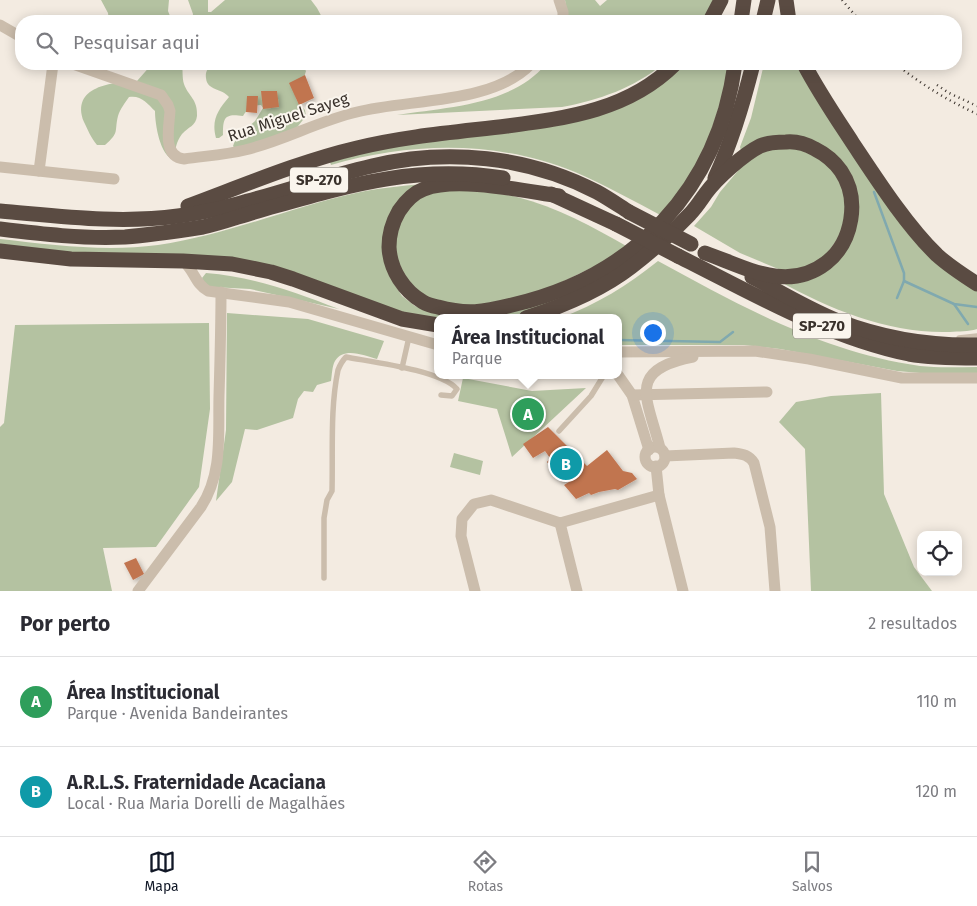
<!DOCTYPE html>
<html lang="pt">
<meta charset="utf-8">
<style>
:root{--surface:#fff;--page:#f2f2f3;--text:#2b2b33;--muted:#7c7c81;--line:#e1e1e2;--accent:#111827}
body{margin:0;font-family:"Fira Sans",sans-serif;background:var(--page);color:var(--text)}
.controls{position:absolute;right:15px;bottom:15px;display:grid;overflow:hidden;border-radius:10px;box-shadow:0 2px 12px #0003}
.controls button{width:45px;height:45px;display:grid;place-items:center;padding:0;border:0;border-bottom:1px solid var(--line);background:var(--surface);color:var(--text);font:25px sans-serif}
.you{position:absolute;left:652px;top:332px;width:18px;height:18px;margin:-12px;border:4px solid #fff;border-radius:50%;background:#1a73e8;box-shadow:0 0 0 8px #1a73e833}
.badge{display:grid;place-items:center;width:32px;height:32px;border-radius:50%;background:var(--accent);color:#fff;font-size:16px;font-weight:700}
.pin{position:absolute;translate:-50% -50%;border:2px solid #fff;box-shadow:0 1px 5px #0006}
.popup{position:absolute;left:434px;top:314px;width:188px;height:65px;box-sizing:border-box;display:grid;place-content:center;border-radius:10px;background:var(--surface);filter:drop-shadow(0 1px 4px #0005);font-size:16px;white-space:nowrap;color:var(--muted)}
.popup b{font-size:19px;color:var(--text)}
.popup::after{content:'';position:absolute;left:50%;top:100%;margin-left:-10px;border:10px solid transparent;border-top-color:var(--surface)}
.list{margin:0;padding:0;list-style:none}
h2{display:flex;justify-content:space-between;align-items:center;height:65px;margin:0;padding:0 20px;font-size:21px}
h2 small{font-size:16px;font-weight:400;color:var(--muted)}
.list li{display:grid;grid-template-columns:32px 1fr auto;gap:15px;align-items:center;box-sizing:border-box;height:90px;padding:0 20px;border-top:1px solid var(--line)}
.list b{display:block;font-size:19px;white-space:nowrap}
.list p{margin:0;font-size:16px;white-space:nowrap;color:var(--muted)}
.list em{font-size:16px;font-style:normal;color:var(--muted)}
.icon{flex:none;width:28px;height:28px;fill:none;stroke:currentColor;stroke-width:2;stroke-linecap:round;stroke-linejoin:round}
.map{position:relative;flex:none;width:977px;height:591px;overflow:hidden}
.search{position:absolute;background:var(--surface);box-shadow:0 2px 12px #0003;left:15px;right:15px;top:15px;height:55px;display:flex;align-items:center;gap:12px;box-sizing:border-box;padding:0 18px;border-radius:20px;color:var(--muted);font-size:19px}
.sheet{height:245px;background:var(--surface)}
nav{display:flex;justify-content:space-around;align-items:center;box-sizing:border-box;height:70px;border-top:1px solid var(--line);background:var(--surface);font-size:14px;color:var(--muted)}
nav a{display:grid;justify-items:center;gap:2px}
nav .on{color:var(--accent)}
.map>svg:first-child{display:block}
.green{fill:#b4c2a1}
.lines{fill:none;stroke-linecap:round;stroke-linejoin:round}
.stream{stroke:#80a9af;stroke-width:2.5}
.building{fill:#c17450;filter:url(#shadow)}
.service{stroke:#cbbdac;stroke-width:5.5}
.minor{stroke:#cbbdac;stroke-width:11}
.motorway{stroke:#5a4b42;stroke-width:15}
.rail{stroke:#39312b;stroke-width:2.5;stroke-dasharray:1 4;stroke-linecap:butt}
.motorway-bridge{stroke:#5a4b42;stroke-width:15}
.labels{text-anchor:middle;dominant-baseline:central;stroke-width:4;stroke-linejoin:round;paint-order:stroke}
.shield{fill:#faf5ed;stroke:#736c65;stroke-width:1}
.shield-label{font-size:15px;font-weight:bold;fill:#39312b}
.street-label{font-size:16px;fill:#39312b;stroke:#faf5ed}
</style>
<div class="map">
<svg width="977" height="591" viewBox="0 0 977 591">
<defs>
<filter id="shadow"><feDropShadow dx="2.5" dy="2.5" stdDeviation="2.5" flood-color="#0004"/></filter>
</defs>
<rect width="100%" height="100%" fill="#f3ebe1"/>
<g class="green">
<path d="M101,0H169L168,11L172,21H109L108,13Z"/>
<path d="M188,0H208V12H211L225,0H311L317,8L324,21H192L193,14Z"/>
<path d="M565,0H595L600,6L607,0H714L702,21H568Z"/>
<path d="M152,64H182C183,70 182,78 184,84C188,96 198,99 197,116C196,126 188,127 182,134C176,142 175,150 174,160C160,156 155,124 155,111C147,103 141,95 129,97C125,103 120,109 118,116C114,132 120,132 105,145H97C91,138 88,130 84,122C70,86 113,82 137,81Z"/>
<path d="M212,64L302,65L306,71C301,91 286,92 305,110L306,116L291,135L236,150L233,146L236,138L255,121L263,108L261,105C253,105 247,109 243,116C224,113 223,118 223,135L219,138H216C211,120 218,110 229,97C222,88 207,91 206,78C205,72 208,68 212,64Z"/>
<path d="M546,64H663C634,88 599,100 562,107L397,115C446,107 511,106 546,64Z"/>
<path d="M682,64H731L729,76L704,153L664,217C634,201 605,185 575,172C497,140 411,142 331,165L330,162L387,147L570,122Z"/>
<path d="M764,64H798L883,192L977,288V329C968,332 959,331 950,332C890,334 831,310 779,281L812,278L856,214L819,145L741,151L740,147L751,118Z"/>
<path d="M780,148H797L828,163L846,192L845,229L821,261L788,273L740,253L694,226L711,207L720,192L748,159L762,151Z"/>
<path d="M423,184L399,202L393,282L402,296L415,306L448,316L608,279L526,314L506,318H420L278,271L74,255L0,246V239C53,245 105,252 158,245C226,235 289,208 356,193C378,188 401,186 423,184Z"/>
<path d="M452,190C474,191 496,192 517,197C557,207 593,227 628,247L616,256L535,295L474,307L432,301L410,287L393,252L395,234L408,206L420,198L436,192Z"/>
<path d="M658,261C741,306 824,353 920,366C938,368 958,367 977,367V373L932,374L897,371L780,349L744,345H618V318H560C596,305 628,285 658,261Z"/>
<path d="M206,273C255,277 294,292 339,309L250,289L212,287L205,285L202,278Z"/>
<path d="M227,313L308,319L384,341L377,359C365,356 344,346 335,361C332,366 332,375 331,381L317,385L313,392L304,391L298,399L293,418L257,430L245,429L232,482L216,501L226,430Z"/>
<path d="M209,323L210,409L199,487L156,547L103,548L112,591H0V427L4,423L15,325Z"/>
<path d="M463,378L532,391L586,388L512,457L497,409L458,401Z"/>
<path d="M881,393L884,494L914,567L932,591H811L805,449L779,422L796,402L831,396Z"/>
<path d="M454,453L483,461L480,475L450,467Z"/>
</g>
<g class="lines">
<g class="stream">
<path d="M874,192L904,273V281L897,298"/>
<path d="M904,281L954,304L977,307"/>
<path d="M954,304L968,324"/>
<path d="M618,340L720,342L733,332"/>
</g>
</g>
<g class="building">
<path d="M305,75L314,98L299,105L289,83Z"/>
<path d="M261,91H277L279,107L263,109Z"/>
<path d="M247,96H258L257,113L246,112Z"/>
<path d="M548,427L587,466L607,450L623,471L632,473L637,479L618,490L615,489L599,492L591,495L589,493L576,499L564,485L569,482L566,478L562,482L547,462L550,458L545,451L533,458L523,444Z"/>
<path d="M136,558L144,574L133,580L124,563Z"/>
</g>
<g class="lines">
<g class="service">
<path d="M959,338L977,336"/>
<path d="M402,368L409,337"/>
<path d="M559,431L591,396L604,375"/>
<path d="M324,578V518L327,500L332,491C333,452 330,408 338,370C340,365 342,361 346,357C372,362 440,370 457,389L452,396L441,395"/>
</g>
<g class="minor">
<path d="M559,0L563,12V21"/>
<path d="M0,25L21,37"/>
<path d="M73,64L161,95L168,105L170,111C169,127 162,157 184,159C204,156 225,155 245,150C283,141 318,121 357,112C409,99 493,104 531,64"/>
<path d="M0,167L114,179"/>
<path d="M39,171L53,64"/>
<path d="M183,261C195,271 195,284 208,291L289,302L438,345"/>
<path d="M618,352L755,351L809,359L902,378H977"/>
<path d="M618,375L632,395L649,450"/>
<path d="M632,395L767,392"/>
<circle cx="655" cy="457" r="10"/>
<path d="M660,448C647,397 626,370 693,357"/>
<path d="M665,456L734,453C743,454 749,455 754,463L770,527L775,591"/>
<path d="M656,466L659,495L683,591"/>
<path d="M560,523L577,591"/>
<path d="M138,591L201,507C223,473 218,435 219,396C220,361 221,327 221,292"/>
<path d="M475,591L461,536L462,519L474,504L491,500L560,523L659,495"/>
</g>
<g class="motorway">
<path d="M786,0L789,21"/>
<path d="M710,21L721,0"/>
<path d="M741,21L744,0"/>
<path d="M763,21L768,0"/>
<path d="M804,64C818,91 835,116 852,142C876,178 906,225 937,255C949,266 963,275 977,284"/>
<path d="M715,178C732,141 743,104 753,64"/>
<path d="M551,194L616,224"/>
<path d="M559,196C524,191 457,176 424,189C413,193 405,202 399,211C392,223 389,234 389,247C390,270 404,291 423,302C428,305 433,306 438,307C467,315 483,312 512,305C635,277 718,189 735,64"/>
<path d="M188,206C242,186 301,161 357,148C406,136 457,132 507,126C568,118 629,110 675,64"/>
<path d="M0,211C59,216 119,224 178,216C244,207 307,181 372,166C447,148 528,156 597,192C608,198 618,205 629,212"/>
<path d="M0,229C41,234 83,239 125,237C151,235 177,231 203,227C222,223 240,216 258,211C343,187 413,164 503,178"/>
<path d="M0,251L71,259L183,261L232,264L271,272L293,279L402,319L438,325"/>
<path d="M678,256C752,293 827,337 909,354C931,358 954,358 977,358"/>
<path d="M752,277C780,292 808,309 838,321C882,338 929,346 977,345"/>
<path d="M526,318C563,306 600,291 631,267C652,251 672,233 690,214C696,208 701,200 706,193C717,178 744,154 760,146C767,143 778,142 786,142C796,141 806,144 815,149C825,154 834,161 841,171C860,199 853,242 826,263C787,293 745,267 705,253"/>
</g>
<g class="rail">
<path d="M842,0L860,21"/>
<path d="M896,64C922,85 947,100 977,114"/>
<path d="M937,85L949,93L977,106"/>
</g>
<g class="motorway-bridge">
<path d="M629,212L691,244"/>
<path d="M616,224L678,256"/>
</g>
</g>
<g class="labels">
<g class="shield">
<rect x="290" y="167.5" width="58" height="25" rx="4"/>
<rect x="793" y="313.5" width="58" height="25" rx="4"/>
</g>
<g class="shield-label">
<text x="319" y="180">SP-270</text>
<text x="822" y="326">SP-270</text>
</g>
<g class="street-label">
<text transform="translate(288 117) rotate(-18)">Rua Miguel Sayeg</text>
</g>
</g>
</svg>
<div class="controls">
<button><svg class="icon" aria-label="locate" viewBox="0 0 24 24"><circle cx="12" cy="12" r="6"/><path d="M12 2v4M12 18v4M2 12h4M18 12h4"/></svg></button>
</div>
<div class="you"></div>
<div class="pin badge" style="left:528px;top:414px;background:#2e9e5b">A</div>
<div class="popup"><b>Área Institucional</b>Parque</div>
<div class="pin badge" style="left:566px;top:464px;background:#0f9aa8">B</div>
<div class="search"><svg class="icon" aria-label="search" viewBox="0 0 24 24"><circle cx="10" cy="10" r="6"/><path d="M15 15l6 6"/></svg>Pesquisar aqui</div>
</div>
<section class="sheet">
<h2>Por perto<small>2 resultados</small></h2>
<ul class="list">
<li><span class="badge" style="background:#2e9e5b">A</span><div><b>Área Institucional</b><p>Parque · Avenida Bandeirantes</p></div><em>110 m</em></li>
<li><span class="badge" style="background:#0f9aa8">B</span><div><b>A.R.L.S. Fraternidade Acaciana</b><p>Local · Rua Maria Dorelli de Magalhães</p></div><em>120 m</em></li>
</ul>
</section>
<nav>
<a class="on"><svg class="icon" aria-label="map" viewBox="0 0 24 24"><path d="M3 6l6-2 6 2 6-2v14l-6 2-6-2-6 2zM9 4v14M15 6v14"/></svg>Mapa</a>
<a><svg class="icon" aria-label="directions" viewBox="0 0 24 24"><path d="M12 3l9 9-9 9-9-9zM9 14v-3h6M13 9l2 2-2 2"/></svg>Rotas</a>
<a><svg class="icon" aria-label="saved" viewBox="0 0 24 24"><path d="M7 4h10v16l-5-4-5 4z"/></svg>Salvos</a>
</nav>
